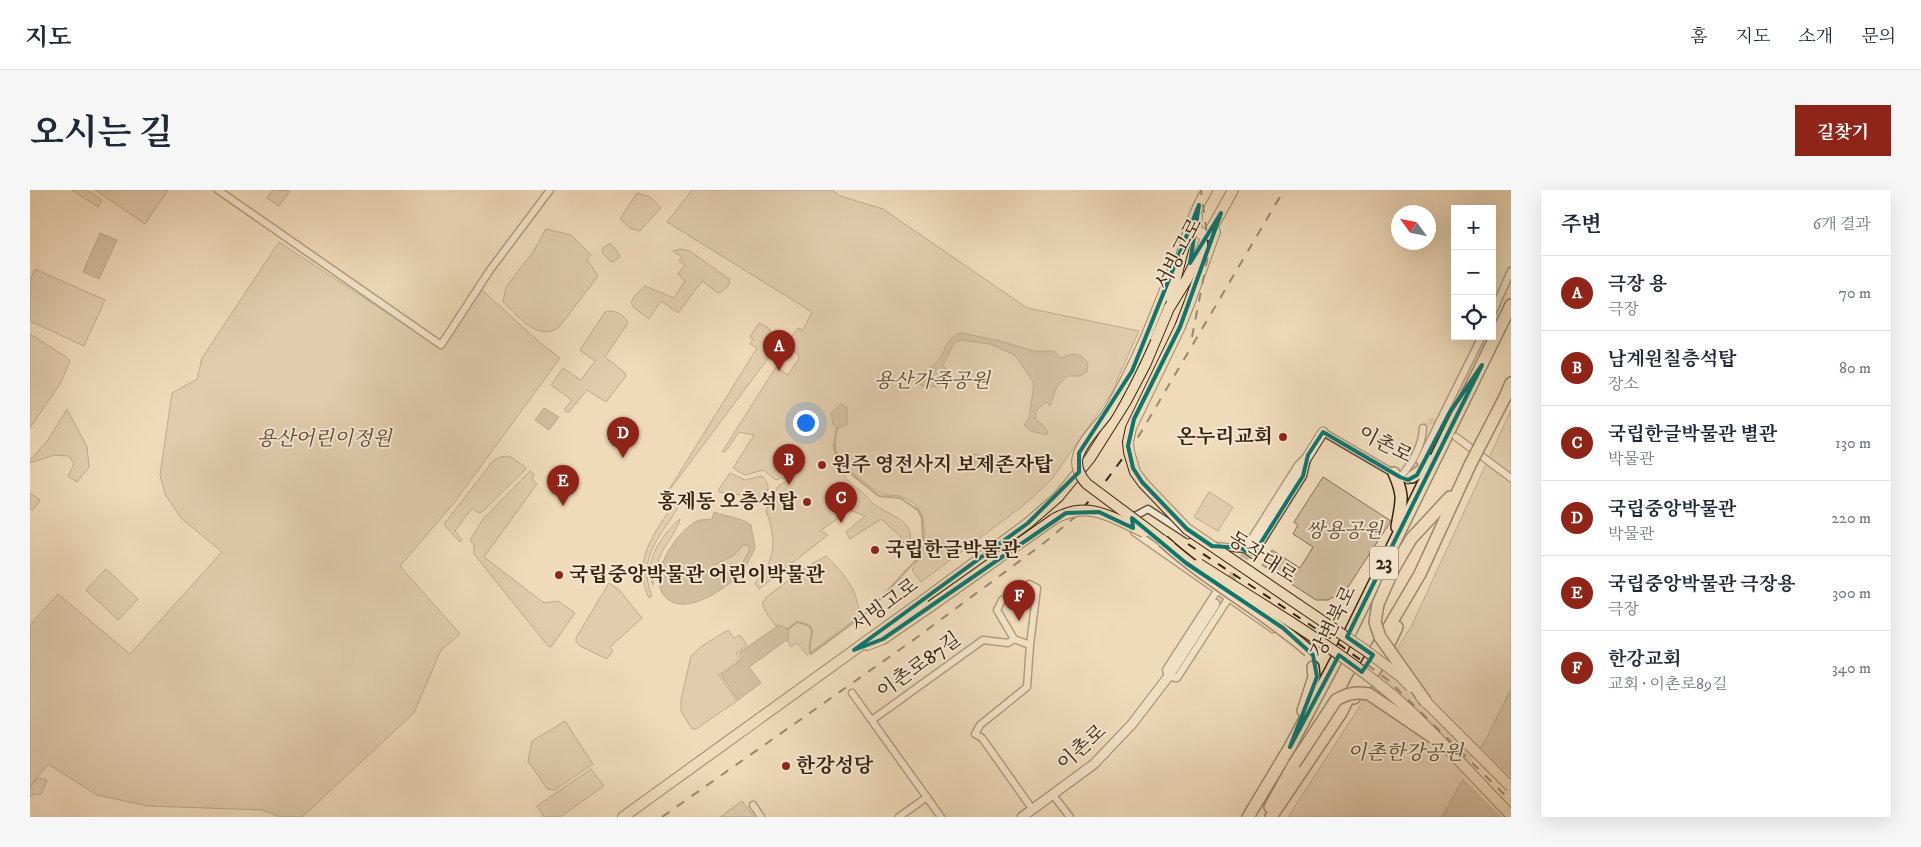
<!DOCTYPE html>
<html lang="ko">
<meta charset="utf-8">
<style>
:root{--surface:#fff;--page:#f6f6f7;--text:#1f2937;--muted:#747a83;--line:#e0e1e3;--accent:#8f2418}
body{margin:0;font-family:"IM FELL DW Pica","Noto Serif KR",serif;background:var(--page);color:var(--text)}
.controls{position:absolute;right:15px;top:15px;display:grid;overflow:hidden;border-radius:0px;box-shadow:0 5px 20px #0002}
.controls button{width:45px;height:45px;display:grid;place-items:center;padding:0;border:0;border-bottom:1px solid var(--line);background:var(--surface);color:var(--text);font:25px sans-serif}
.compass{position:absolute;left:1361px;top:15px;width:45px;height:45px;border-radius:50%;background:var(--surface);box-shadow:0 5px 20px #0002;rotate:303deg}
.you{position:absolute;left:775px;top:232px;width:18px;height:18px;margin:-12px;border:4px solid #fff;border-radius:50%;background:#1a73e8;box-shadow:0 0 0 8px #1a73e833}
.badge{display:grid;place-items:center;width:32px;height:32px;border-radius:50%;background:var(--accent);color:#fff;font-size:16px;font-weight:700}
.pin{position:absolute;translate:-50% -41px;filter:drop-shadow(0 1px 2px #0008)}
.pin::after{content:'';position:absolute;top:26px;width:18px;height:15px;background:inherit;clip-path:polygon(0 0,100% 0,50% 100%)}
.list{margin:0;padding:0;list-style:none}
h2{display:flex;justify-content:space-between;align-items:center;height:65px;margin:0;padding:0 20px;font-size:21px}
h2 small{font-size:16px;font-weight:400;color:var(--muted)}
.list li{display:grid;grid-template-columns:32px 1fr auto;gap:15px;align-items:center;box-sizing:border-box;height:75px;padding:0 20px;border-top:1px solid var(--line)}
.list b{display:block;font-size:19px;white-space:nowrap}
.list p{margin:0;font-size:16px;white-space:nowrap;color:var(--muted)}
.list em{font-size:16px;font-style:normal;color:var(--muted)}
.icon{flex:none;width:28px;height:28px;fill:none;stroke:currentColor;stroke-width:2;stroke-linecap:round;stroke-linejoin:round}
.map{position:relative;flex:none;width:1481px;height:627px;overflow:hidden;border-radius:0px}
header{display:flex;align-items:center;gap:30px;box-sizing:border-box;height:70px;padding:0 25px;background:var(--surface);border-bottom:1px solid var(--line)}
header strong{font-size:24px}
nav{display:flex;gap:28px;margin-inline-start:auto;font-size:18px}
.intro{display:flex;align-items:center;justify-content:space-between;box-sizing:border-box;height:120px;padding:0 30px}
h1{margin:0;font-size:35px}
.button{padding:12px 22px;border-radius:0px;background:var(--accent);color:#fff;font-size:18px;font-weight:700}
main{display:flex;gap:30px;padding:0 30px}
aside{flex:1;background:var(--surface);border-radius:0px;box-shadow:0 5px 20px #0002}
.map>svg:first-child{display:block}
.green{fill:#d0bb9d;stroke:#846f58}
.water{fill:#b19c81;stroke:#816c55;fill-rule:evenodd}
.pier{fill:#efdaba}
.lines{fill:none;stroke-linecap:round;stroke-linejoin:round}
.stream{stroke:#816c55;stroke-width:2}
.street-tunnel{stroke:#cab598;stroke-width:6;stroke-dasharray:6 3;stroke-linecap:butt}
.secondary-tunnel{stroke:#cab598;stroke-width:9;stroke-dasharray:9 4.5;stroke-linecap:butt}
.street-casing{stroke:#66513c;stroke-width:9}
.secondary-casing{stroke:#382312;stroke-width:11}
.primary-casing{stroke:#382312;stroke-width:12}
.highway-casing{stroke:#382312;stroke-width:14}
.street{stroke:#f5e7d2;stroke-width:6}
.secondary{stroke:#f5e7d2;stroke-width:9}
.primary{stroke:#efdaba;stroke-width:10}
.highway{stroke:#efdaba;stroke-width:11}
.rail{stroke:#382312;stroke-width:2;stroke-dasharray:9 9;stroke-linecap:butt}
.primary-bridge-casing{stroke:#382312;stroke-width:12;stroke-linecap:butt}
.highway-bridge-casing{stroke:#382312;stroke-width:14;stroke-linecap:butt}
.primary-bridge{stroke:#efdaba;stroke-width:10}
.highway-bridge{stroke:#efdaba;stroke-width:11}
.marked{fill:none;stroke:#0f766e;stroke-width:4;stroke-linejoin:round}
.poi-dot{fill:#8f2418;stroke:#f5e7d2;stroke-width:2}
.labels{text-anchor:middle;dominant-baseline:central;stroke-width:4;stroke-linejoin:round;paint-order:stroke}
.shield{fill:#f5e7d2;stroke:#715e4c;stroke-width:1}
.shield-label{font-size:19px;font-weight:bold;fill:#382312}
.street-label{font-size:20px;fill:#382312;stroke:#f5e7d2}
.park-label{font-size:20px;font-style:italic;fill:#5e4935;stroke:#f5e7d2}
.poi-label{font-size:20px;font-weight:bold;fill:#382312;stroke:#f5e7d2;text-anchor:start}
</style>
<header>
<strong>지도</strong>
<nav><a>홈</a><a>지도</a><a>소개</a><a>문의</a></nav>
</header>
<div class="intro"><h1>오시는 길</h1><a class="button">길찾기</a></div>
<main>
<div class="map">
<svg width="1481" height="627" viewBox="0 0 1481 627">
<rect width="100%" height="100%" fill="#efdaba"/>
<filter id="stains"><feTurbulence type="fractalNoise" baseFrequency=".004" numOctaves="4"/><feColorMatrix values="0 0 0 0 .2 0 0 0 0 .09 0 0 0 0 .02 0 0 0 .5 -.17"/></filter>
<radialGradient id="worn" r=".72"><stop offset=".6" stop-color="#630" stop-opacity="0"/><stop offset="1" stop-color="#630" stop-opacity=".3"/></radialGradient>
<g class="green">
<path d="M42,0H57L72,10L68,17Z"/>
<path d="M65,0H138L115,34Z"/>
<path d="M243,0L260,1L249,16L237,8Z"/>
<path d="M662,0H802L810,6L853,19L997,118L1109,141L1081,204L1022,289L994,315L891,392L882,380L892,363L895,343L892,324L884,313L870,306L856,305L846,301L820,281L807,262L803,253C803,265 811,275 818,283L814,286C821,295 830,299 837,307C840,310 842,313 845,315C862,327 889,331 878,359L869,345L851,329L820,349L816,342L835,326L820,320L790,341L798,345L729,399L725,393C746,371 747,349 736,321L748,296L760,289L751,288L746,290L733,280L715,285L703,278L724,245L709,242L696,261L692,262L746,177L758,185L769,168L768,164L756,155L768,138L773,140L782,122L637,32Z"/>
<path d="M607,3L620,7L631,18L610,41L600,38L590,29Z"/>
<path d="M516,39L541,45L561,65L557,69L568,86L529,137C509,153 487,125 473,112L476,97L503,62Z"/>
<path d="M249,52L409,157L451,99L508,151L530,168L424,313L370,376L430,444L411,460L384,523L272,627H250L233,620L118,616L67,605L18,574L0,596V435L28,404L100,464L192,362L151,328L135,304L130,285L142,203L167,189L172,168Z"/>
<path d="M580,53L587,61L590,67L583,72L580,71L572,62L573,58Z"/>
<path d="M651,59L660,61L699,89C701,95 694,102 688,103L672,91L648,123L631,111L619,129L603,117L601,113L605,105L615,96L644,108L655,91L648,84L655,75L649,71L652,67L643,61Z"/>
<path d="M5,79L75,110L54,156L0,131V90Z"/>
<path d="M581,121C589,122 594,126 598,133L575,167L594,182L596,186L576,212L557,200L538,223L534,220L542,210L521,195L533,178L551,190L565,171L550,160L575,122Z"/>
<path d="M729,133L739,138L745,159L635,306L727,158L720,154L723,149L720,147Z"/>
<path d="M0,144L36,167L40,171L30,194L0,238Z"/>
<path d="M37,219L57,257L59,277L47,292L38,286L44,274L39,266L24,265L0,273V270L18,250Z"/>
<path d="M1481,220V499L1459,543L1412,627H1258L1381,437Z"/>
<path d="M479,266L494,276L496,278L495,280L452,322L449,323L442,318L425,341L432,350L430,352L415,336V333L463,271L470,267Z"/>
<path d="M500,281L504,284L502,290L507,294L454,367L514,413L528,411L545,423L521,457L518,456L444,364V355L440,350L454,328Z"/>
<path d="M700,283L715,290L732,286C743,298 737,302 730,313L728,314L710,305L689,302V299Z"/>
<path d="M1293,287L1361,331L1316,400L1298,410H1286L1232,375L1242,360L1270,378L1283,357L1263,344L1268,335L1264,332Z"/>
<path d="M1179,302L1203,317L1188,341L1164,327Z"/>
<path d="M0,303L10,310L3,320L0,319Z"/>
<path d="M645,311L650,314C632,346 606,366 622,406L619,408C601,369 625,344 645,311Z"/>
<path d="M650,329C648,339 636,354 631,364C629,370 625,377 624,383C623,387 624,391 623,395C612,373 633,343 650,329Z"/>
<path d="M714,354L719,356L720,360L707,383L697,382L688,386C683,384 681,380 684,375L704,365Z"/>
<path d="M796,366C807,376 817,388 824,402C827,409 828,418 831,425L777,465L767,453L761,457L749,435L746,436L737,424L732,413L736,409L735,408L775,378Z"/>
<path d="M76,379L108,409L88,430L56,400Z"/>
<path d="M579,393L589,400L612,428L580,457L583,461L577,469L550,456L546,452V448Z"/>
<path d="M698,440L704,448L710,445L717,455L706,463L711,469L689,485L707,511L666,539H662L651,521V510L661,466L672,456Z"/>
<path d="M535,531L563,574L525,600L517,599L498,571L502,551Z"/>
<path d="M561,579L574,596L530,627H514L507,616Z"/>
<path d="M8,588L17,590L11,604H4L0,607V597Z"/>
<path d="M712,611L724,627H690Z"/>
</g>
<g class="water">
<path d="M70,43L87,50L69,89L53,82Z"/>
<path d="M932,143L970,151L1004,161H1024L1030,168C1042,163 1050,162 1058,173L1057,182L1050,186H1037L1027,197L1020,216L1016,212L1006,221L1005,229L1012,234L1018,242L1016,245L1001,241L994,235L999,228L1004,193L985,165L960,154L930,150L924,153L913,175L919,185C914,199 900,198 887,194L886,188C892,182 900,179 906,173C916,163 916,145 932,143Z"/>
<path d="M811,214L817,218V235L807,238L803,234L801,223L809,215Z"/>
<path d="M514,218L529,227L519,240L505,230Z"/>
<circle cx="946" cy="272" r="8"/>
<path d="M684,322C696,327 711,327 721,335L725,358C720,368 715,380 707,387C691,402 650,429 633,404C618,383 648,340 667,331C671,329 678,330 682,329ZM714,354L719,356L720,360L707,383L697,382L690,386L684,383L682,379L684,375L704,365Z"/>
<path d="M749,435L758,439L759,446L758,449L719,477L731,493L708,510L691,485L713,469L709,463Z"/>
<path d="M1481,499V627H1412L1459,543Z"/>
</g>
<path class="pier" d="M1449,556L1481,587V627H1472L1432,587Z"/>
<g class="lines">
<path class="stream" d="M758,439L767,432C795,437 774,449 781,464L839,421L887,369L893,351L892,328L888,320L870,308L849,306L825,287L814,277L805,261V249L807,238"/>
<path class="street-tunnel" d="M1393,238L1398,231C1408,230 1412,236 1419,242"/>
<path class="secondary-tunnel" d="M1185,414L1221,357"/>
<g class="street-casing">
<g id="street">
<path d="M188,0L411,155L460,80L520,0"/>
<path d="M1462,124L1481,81"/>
<path d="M1293,242L1370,287L1378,290L1383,286"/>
<path d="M1426,247L1481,288"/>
<path d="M1278,265L1273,286L1223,365L1215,359L1268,275Z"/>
<path d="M1390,271L1452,146"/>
<path d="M1370,287C1382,274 1392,256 1393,238"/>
<path d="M1158,345L1118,319L1105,326L1103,334L1104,342L1243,439"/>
<path d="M1185,356L1215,359"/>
<path d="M1187,401L1136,480L1138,487L1147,488L1198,409"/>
<path d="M1000,455L984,449L967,420L972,410L999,394L1007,398L1000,455L997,497L950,535L945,544L952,548L1003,620"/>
<path d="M822,503L911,627"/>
<path d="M842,530L953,450L978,453L984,449"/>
<path d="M1023,605L1040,627"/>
<path d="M723,615L731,627"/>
<path d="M869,627L897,607"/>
</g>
</g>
<g class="secondary-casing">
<g id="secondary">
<path d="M1221,357L1293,242"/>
<path d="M992,627L1064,574L1102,534L1138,487L1185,414"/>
</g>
</g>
<g class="primary-casing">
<g id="primary">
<path d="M1167,26C1166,33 1165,40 1171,44L1177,43L1182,38"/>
<path d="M1141,109C1150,72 1157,33 1177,0"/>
<path d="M1159,114L1185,42"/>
<path d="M1116,147L1144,78"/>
<path d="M837,455L853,449L901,416"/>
<path d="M593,627L895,409L998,333L1028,307L1060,268L1096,211L1115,175L1139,118L1157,89L1177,47L1203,0"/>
</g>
</g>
<g class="highway-casing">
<g id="highway">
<path d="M1475,207L1481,193"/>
<path d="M1364,283C1375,308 1371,311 1367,337"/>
<path d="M1382,287L1392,280L1397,269"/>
<path d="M1364,378L1381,349L1420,307"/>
<path d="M1324,508C1343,487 1355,463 1367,437"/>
<path d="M1273,521L1284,487L1283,477"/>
<path d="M1240,617L1264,574"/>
<path d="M1218,627L1260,557L1311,461L1481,115"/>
<path d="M1241,627L1311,523L1327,491L1390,384L1440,275"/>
</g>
</g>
<use href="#street" class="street"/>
<use href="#secondary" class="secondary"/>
<use href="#primary" class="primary"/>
<use href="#highway" class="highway"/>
<g class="rail">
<path d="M1162,147L1179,60L1171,0"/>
<path d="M1158,354L1306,452L1358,490L1481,611"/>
<path d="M632,627L882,451L1014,353L1045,327L1072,296L1107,249L1254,0"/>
</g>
<g class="primary-bridge-casing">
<g id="primary-bridge">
<path d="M1159,114L1150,137L1101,238L1098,252L1099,262L1105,282L1113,293L1157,339L1335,460L1370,486L1381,497"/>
<path d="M1116,147C1104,174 1092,199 1077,224C1068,237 1053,250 1048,266C1045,276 1050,287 1057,294L1140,356"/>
<path d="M1169,374C1231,414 1297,452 1355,499C1400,536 1439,583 1481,625"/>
<path d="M901,416L1024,329C1059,310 1081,327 1114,342"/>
<path d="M1391,507L1481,597"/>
</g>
</g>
<g class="highway-bridge-casing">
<g id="highway-bridge">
<path d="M1440,275L1475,207"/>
<path d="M1133,351C1178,392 1233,421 1279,461"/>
<path d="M1364,378L1348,414L1345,432L1350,447L1396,512"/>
<path d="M1264,574L1306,510C1318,503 1326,502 1339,504L1411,553"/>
</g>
</g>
<use href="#primary-bridge" class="primary-bridge"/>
<use href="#highway-bridge" class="highway-bridge"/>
</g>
<path d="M0 0H1481V627H0ZM1169,15L1160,73L1191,23L1150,137L1104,229L1098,256L1103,278L1112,292L1157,339L1182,356L1211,358L1223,365L1273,286L1278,265L1293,242L1370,287L1378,290L1387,285L1420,222L1452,175L1317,447L1343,465L1332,482L1309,465L1260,557L1287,487L1283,465L1253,438L1156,373L1102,328L1103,338L1069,322L1036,323L853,449L824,460L998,333L1049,282V263L1102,181Z" fill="#efdaba" fill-opacity=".55" fill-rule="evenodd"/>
<path class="marked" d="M1169,15L1160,73L1191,23L1150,137L1104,229L1098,256L1103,278L1112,292L1157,339L1182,356L1211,358L1223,365L1273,286L1278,265L1293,242L1370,287L1378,290L1387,285L1420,222L1452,175L1317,447L1343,465L1332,482L1309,465L1260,557L1287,487L1283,465L1253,438L1156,373L1102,328L1103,338L1069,322L1036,323L853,449L824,460L998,333L1049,282V263L1102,181Z"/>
<g class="poi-dot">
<circle cx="1253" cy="247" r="5"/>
<circle cx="792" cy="275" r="5"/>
<circle cx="777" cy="312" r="5"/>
<circle cx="845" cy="360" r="5"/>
<circle cx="529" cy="385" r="5"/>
<circle cx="756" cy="576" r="5"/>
</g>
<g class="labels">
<rect class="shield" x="1340" y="356.5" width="28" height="33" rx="4"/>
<g class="shield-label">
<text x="1354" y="373">23</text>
</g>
<g class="street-label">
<text transform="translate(1149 64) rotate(-62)">서빙고로</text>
<text transform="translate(1355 255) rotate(27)">이촌로</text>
<text transform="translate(1232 368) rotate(33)">동작대로</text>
<text transform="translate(855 416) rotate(-36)">서빙고로</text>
<text transform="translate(1304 432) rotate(-64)">강변북로</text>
<text transform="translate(889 476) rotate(-36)">이촌로87길</text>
<text transform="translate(1052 558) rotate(-42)">이촌로</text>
</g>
<g class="park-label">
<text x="902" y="191">용산가족공원</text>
<text x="294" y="249">용산어린이정원</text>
<text x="1314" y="341">쌍용공원</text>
<text x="1375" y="563">이촌한강공원</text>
</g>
<g class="poi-label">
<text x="1243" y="247" text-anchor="end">온누리교회</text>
<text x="802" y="275">원주 영전사지 보제존자탑</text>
<text x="767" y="312" text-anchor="end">홍제동 오층석탑</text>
<text x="855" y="360">국립한글박물관</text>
<text x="539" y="385">국립중앙박물관 어린이박물관</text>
<text x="766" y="576">한강성당</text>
</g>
</g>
<rect width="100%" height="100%" filter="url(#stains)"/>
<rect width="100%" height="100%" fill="url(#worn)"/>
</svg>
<div class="controls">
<button>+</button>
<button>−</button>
<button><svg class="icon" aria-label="locate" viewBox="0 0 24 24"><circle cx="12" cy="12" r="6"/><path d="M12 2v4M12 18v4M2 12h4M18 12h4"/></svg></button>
</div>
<svg class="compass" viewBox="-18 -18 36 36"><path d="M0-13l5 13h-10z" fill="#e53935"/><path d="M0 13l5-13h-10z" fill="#747a83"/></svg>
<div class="you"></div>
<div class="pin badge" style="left:749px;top:181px">A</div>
<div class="pin badge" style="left:759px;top:295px">B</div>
<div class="pin badge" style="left:811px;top:333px">C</div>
<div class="pin badge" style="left:593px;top:268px">D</div>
<div class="pin badge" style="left:533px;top:316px">E</div>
<div class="pin badge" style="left:989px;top:431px">F</div>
</div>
<aside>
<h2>주변<small>6개 결과</small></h2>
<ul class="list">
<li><span class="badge">A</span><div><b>극장 용</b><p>극장</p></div><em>70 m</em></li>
<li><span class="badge">B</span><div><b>남계원칠층석탑</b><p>장소</p></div><em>80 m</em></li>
<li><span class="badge">C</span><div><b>국립한글박물관 별관</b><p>박물관</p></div><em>130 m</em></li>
<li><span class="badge">D</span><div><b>국립중앙박물관</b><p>박물관</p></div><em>220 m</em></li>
<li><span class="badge">E</span><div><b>국립중앙박물관 극장용</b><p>극장</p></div><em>300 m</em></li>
<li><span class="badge">F</span><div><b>한강교회</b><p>교회 · 이촌로89길</p></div><em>340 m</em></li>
</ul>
</aside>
</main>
